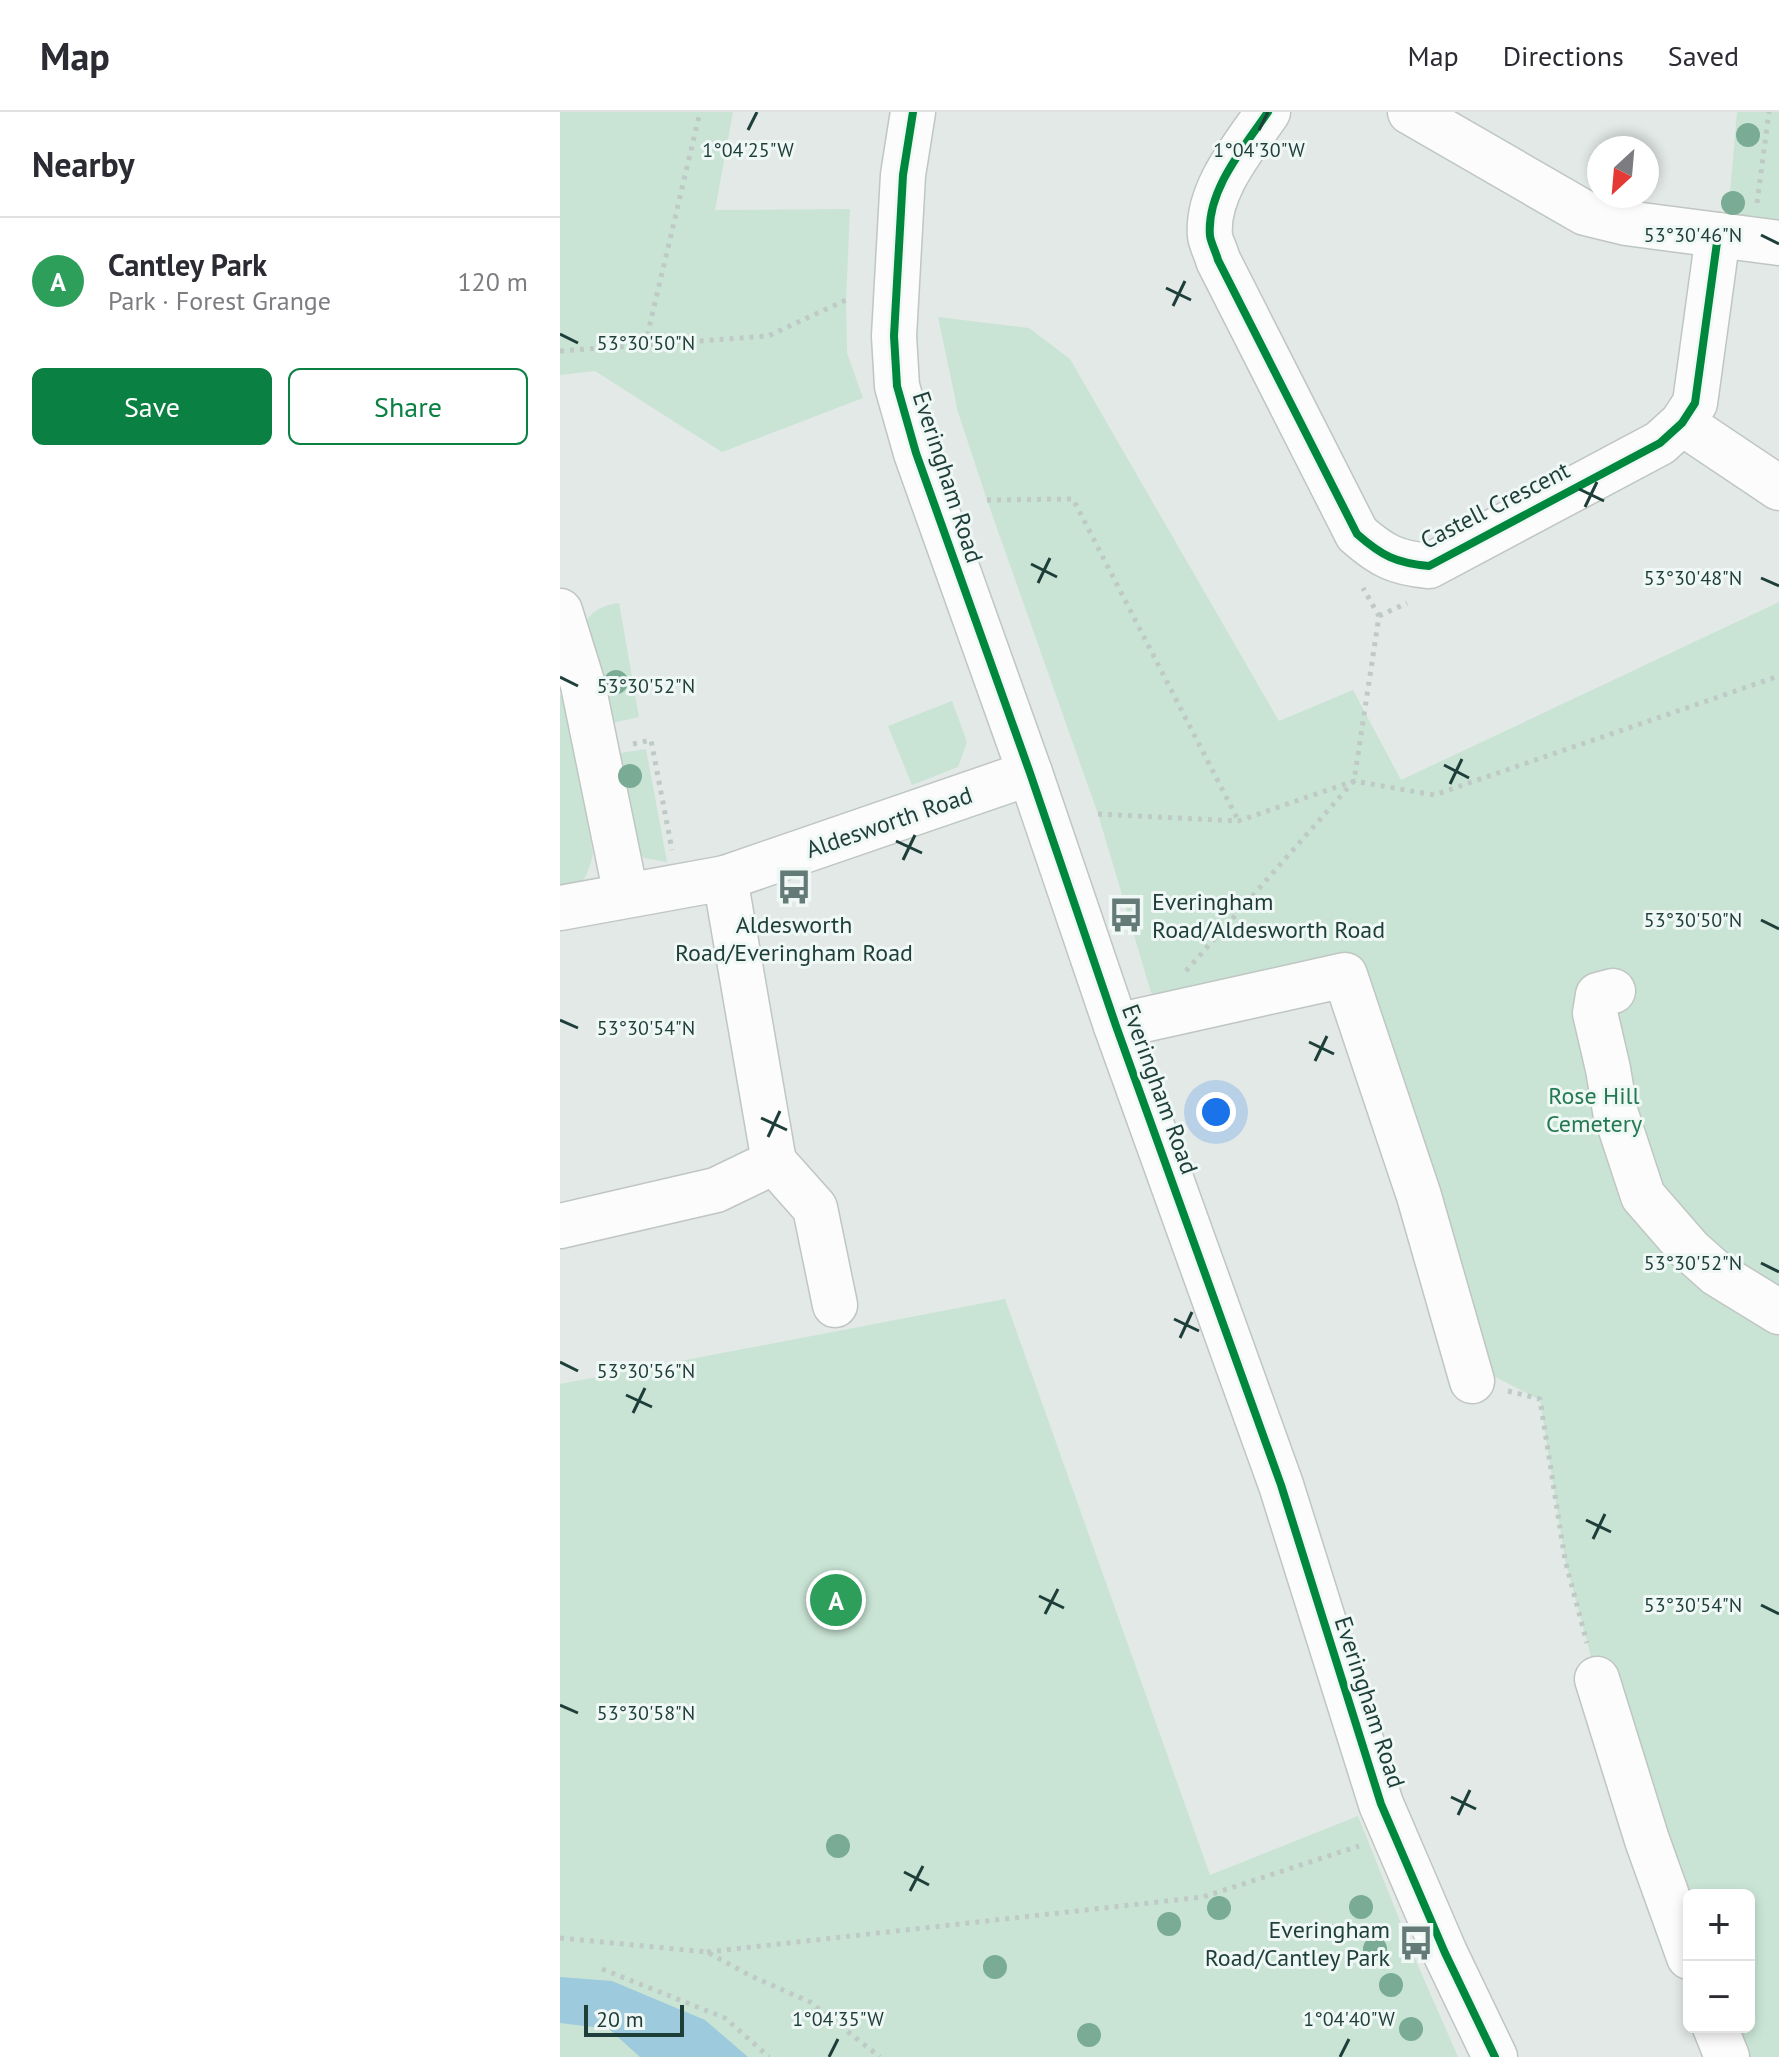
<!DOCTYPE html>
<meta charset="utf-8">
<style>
:root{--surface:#fff;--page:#f2f2f3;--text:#2b2b33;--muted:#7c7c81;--line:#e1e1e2;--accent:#0b8043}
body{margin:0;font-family:"PT Sans",sans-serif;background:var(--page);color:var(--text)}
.controls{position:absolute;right:24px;bottom:24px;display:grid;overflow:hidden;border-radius:12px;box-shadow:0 4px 12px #0003}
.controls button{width:72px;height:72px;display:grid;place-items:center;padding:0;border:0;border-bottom:2px solid var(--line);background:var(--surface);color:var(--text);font:40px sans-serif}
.compass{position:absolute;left:1027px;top:24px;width:72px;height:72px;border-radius:50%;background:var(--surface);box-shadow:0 4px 12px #0003;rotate:206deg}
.scale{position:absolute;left:24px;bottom:20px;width:100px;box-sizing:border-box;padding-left:8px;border:4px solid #1e3e3a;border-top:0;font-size:22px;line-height:28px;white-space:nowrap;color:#1e3e3a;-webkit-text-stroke:6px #f0f8f5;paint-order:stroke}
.you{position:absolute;left:656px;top:1000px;width:28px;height:28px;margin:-20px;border:6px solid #fff;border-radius:50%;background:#1a73e8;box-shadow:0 0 0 12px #1a73e833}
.badge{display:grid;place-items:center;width:52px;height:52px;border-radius:50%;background:var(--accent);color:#fff;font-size:26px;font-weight:700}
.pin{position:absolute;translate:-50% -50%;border:4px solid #fff;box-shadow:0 2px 8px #0006}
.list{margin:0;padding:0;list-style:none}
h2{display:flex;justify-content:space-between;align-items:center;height:104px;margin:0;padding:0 32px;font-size:34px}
h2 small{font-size:26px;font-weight:400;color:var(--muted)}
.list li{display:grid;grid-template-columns:52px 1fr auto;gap:24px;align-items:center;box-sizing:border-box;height:128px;padding:0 32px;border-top:2px solid var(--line)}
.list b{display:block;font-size:30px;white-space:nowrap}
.list p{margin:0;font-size:26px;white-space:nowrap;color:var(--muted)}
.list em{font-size:26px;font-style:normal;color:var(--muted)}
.actions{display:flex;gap:16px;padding:24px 32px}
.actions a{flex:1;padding:18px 0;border:2px solid var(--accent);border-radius:12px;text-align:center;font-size:28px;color:var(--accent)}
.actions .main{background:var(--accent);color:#fff}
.map{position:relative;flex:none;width:1219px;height:1945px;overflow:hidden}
header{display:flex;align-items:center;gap:48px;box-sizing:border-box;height:112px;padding:0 40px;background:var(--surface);border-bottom:2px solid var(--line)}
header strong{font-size:38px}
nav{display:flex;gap:44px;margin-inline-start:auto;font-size:28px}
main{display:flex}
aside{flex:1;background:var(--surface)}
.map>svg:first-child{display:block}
.green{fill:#c9e4d5}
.water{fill:#9dcadc}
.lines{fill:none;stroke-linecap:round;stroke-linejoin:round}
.minor-casing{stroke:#bfc6c4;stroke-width:47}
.path{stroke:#bfcac7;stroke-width:5;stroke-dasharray:4 6;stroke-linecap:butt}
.minor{stroke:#fbfcfb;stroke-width:44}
.cycleway-casing{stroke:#f0f8f5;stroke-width:13}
.cycleway{stroke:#00873e;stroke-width:8}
.tree{fill:#7aab95}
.ticks{fill:none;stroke:#1e3e3a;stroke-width:3}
.labels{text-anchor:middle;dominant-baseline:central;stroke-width:6;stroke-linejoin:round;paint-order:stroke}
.street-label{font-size:24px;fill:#1e3e3a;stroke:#f0f8f5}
.poi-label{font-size:24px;fill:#1e3e3a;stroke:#f0f8f5;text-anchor:start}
.park-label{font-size:24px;fill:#247952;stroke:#f0f8f5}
.ticks-label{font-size:20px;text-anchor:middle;fill:#1e3e3a;stroke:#f0f8f5;stroke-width:6;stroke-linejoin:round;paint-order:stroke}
</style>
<header>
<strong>Map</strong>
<nav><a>Map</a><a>Directions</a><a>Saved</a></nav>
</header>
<main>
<aside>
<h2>Nearby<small></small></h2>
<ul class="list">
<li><span class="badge" style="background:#2e9e5b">A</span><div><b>Cantley Park</b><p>Park · Forest Grange</p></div><em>120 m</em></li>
</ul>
<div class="actions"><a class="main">Save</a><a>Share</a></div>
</aside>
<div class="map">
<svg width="1219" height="1945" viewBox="0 0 1219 1945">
<rect width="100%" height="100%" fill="#e2e9e7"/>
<g class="green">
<path d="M0,0H173L155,98L290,97L286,188L287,241L303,286L162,340L35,259L0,263Z"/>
<path d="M1177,0H1219V111L1168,104Z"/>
<path d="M378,205L469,216L510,247L719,609L793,578L841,668L1219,490V1945H1167L1155,1915H1189V1783H1129L1037,1567L1005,1448L980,1288L920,1257L804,887L715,884L601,914L538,702L427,388L398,300Z"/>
<path d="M59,491L79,605L39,614L21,515C33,499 39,494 59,491Z"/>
<path d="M0,583H4L33,742C27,765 24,775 0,782Z"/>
<path d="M392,589L407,630L398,655L352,673L328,614Z"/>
<path d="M86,637L107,750L84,746L65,725L48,643Z"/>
<path d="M445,1187L650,1763L798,1704L856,1849L898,1945H0V1272Z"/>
</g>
<path class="water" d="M0,1865L52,1869L145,1908L188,1945H80L49,1917L0,1911Z"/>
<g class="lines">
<g class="minor-casing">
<g id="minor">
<path d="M353,0L343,63L334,224L337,274L356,341L470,661L556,914L721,1373L821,1692L885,1841L935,1945"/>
<path d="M708,0C684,35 646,79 650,124C651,131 656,140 658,148L797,422C822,444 836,451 869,454L1100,331L1122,311L1135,291L1158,123"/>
<path d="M850,0L1025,101L1066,111L1219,131"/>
<path d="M1122,311L1219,376"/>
<path d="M0,499L23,573L66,783"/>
<path d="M0,796L165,766L470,661"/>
<path d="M1053,879L1038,883L1035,901L1048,957L1055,999L1083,1084L1130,1138L1157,1162L1219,1200"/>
<path d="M556,914L785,863L859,1084L912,1269"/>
<path d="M214,1050L255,1096L275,1193"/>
<path d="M0,1114L156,1078L214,1050L165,766"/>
<path d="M1037,1567L1087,1728L1129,1845"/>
<path d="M1155,1915L1167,1945"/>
</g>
</g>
<g class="path">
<path d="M1197,91L1209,0"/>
<path d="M85,233L140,0"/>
<path d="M0,239L208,224L286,188"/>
<path d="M427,388L513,387L678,708"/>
<path d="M819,504L847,491"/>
<path d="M73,632L91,628L112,738"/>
<path d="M538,702L678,709L794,669L874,683L1219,564"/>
<path d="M626,859L794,669L819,504L803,476"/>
<path d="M948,1279L980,1287L1005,1448L1027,1531"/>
<path d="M0,1826L147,1840L189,1863L250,1890L320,1945"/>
<path d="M147,1840L643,1785L799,1734"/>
<path d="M42,1857L165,1906L209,1945"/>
</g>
<use href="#minor" class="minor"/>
<g class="cycleway-casing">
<g id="cycleway">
<path d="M353,0L343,63L334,224L337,274L356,341L470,661L556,914L721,1373L821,1692L885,1841L935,1945"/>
<path d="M708,0C684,35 646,79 650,124C651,131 656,140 658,148L797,422C822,444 836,451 869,454L1100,331L1122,311L1135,291L1158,123"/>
</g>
</g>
<use href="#cycleway" class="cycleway"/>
</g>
<g class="tree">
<circle cx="1188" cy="23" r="12"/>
<circle cx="1173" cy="91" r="12"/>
<circle cx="56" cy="570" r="12"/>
<circle cx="70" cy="664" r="12"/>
<circle cx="278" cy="1734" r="12"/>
<circle cx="801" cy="1795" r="12"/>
<circle cx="659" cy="1796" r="12"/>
<circle cx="609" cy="1812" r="12"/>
<circle cx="815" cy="1837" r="12"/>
<circle cx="435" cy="1855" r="12"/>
<circle cx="831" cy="1873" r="12"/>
<circle cx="851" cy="1917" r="12"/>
<circle cx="529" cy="1923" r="12"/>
</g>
<path class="ticks" d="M188,18L197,0M699,18L708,0M1201,123L1219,132M606,176L631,188M613,194L625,169M0,222L18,231M1019,377L1044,389M1025,395L1037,370M471,452L497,465M1201,466L1219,474M478,471L490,446M0,565L18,574M884,653L909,666M890,672L902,647M336,729L362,741M343,748L355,723M1201,808L1219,817M0,908L18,916M749,930L774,942M755,949L767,924M201,1006L227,1018M208,1025L220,999M1201,1151L1219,1160M614,1207L639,1219M620,1226L632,1200M0,1250L18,1259M66,1283L92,1295M73,1301L85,1276M1026,1408L1051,1420M1033,1427L1045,1402M479,1484L504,1496M1201,1493L1219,1502M485,1502L498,1477M0,1593L18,1601M891,1685L916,1697M898,1703L910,1678M344,1760L369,1773M350,1779L363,1754M269,1945L278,1927M780,1945L789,1927"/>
<defs>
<g id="bus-bare" transform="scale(2.76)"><path d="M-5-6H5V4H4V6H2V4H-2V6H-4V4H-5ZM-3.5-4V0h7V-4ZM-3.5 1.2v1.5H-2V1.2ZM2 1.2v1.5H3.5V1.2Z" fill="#637a77" stroke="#f0f8f5" stroke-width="2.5" paint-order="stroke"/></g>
</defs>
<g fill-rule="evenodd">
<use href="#bus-bare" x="234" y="775"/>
<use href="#bus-bare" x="566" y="803"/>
<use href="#bus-bare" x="856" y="1831"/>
</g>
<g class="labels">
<g class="street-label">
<text transform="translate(388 365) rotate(72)">Everingham Road</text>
<text transform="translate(935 393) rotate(-27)">Castell Crescent</text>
<text transform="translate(329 710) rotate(-19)">Aldesworth Road</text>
<text transform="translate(600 977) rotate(70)">Everingham Road</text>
<text transform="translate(810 1590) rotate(72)">Everingham Road</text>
</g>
<g class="poi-label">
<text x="592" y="789">Everingham<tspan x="592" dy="28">Road/Aldesworth Road</tspan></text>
<text x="234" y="812" text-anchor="middle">Aldesworth<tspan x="234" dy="28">Road/Everingham Road</tspan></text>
<text x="830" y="1817" text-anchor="end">Everingham<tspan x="830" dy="28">Road/Cantley Park</tspan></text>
</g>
<g class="park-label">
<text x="1034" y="983">Rose Hill<tspan x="1034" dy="28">Cemetery</tspan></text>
</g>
</g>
<g class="ticks-label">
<text x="188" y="45">1°04'25"W</text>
<text x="699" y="45">1°04'30"W</text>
<text x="1133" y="130">53°30'46"N</text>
<text x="86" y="238">53°30'50"N</text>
<text x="1133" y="473">53°30'48"N</text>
<text x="86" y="581">53°30'52"N</text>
<text x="1133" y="815">53°30'50"N</text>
<text x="86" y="923">53°30'54"N</text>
<text x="1133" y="1158">53°30'52"N</text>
<text x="86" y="1266">53°30'56"N</text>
<text x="1133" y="1500">53°30'54"N</text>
<text x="86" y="1608">53°30'58"N</text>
<text x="278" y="1914">1°04'35"W</text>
<text x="789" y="1914">1°04'40"W</text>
</g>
</svg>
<div class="controls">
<button>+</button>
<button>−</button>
</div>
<svg class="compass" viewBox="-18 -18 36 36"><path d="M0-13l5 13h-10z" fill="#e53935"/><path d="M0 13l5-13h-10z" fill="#7c7c81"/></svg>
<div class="scale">20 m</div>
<div class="you"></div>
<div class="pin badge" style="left:276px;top:1488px;background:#2e9e5b">A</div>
</div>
</main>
